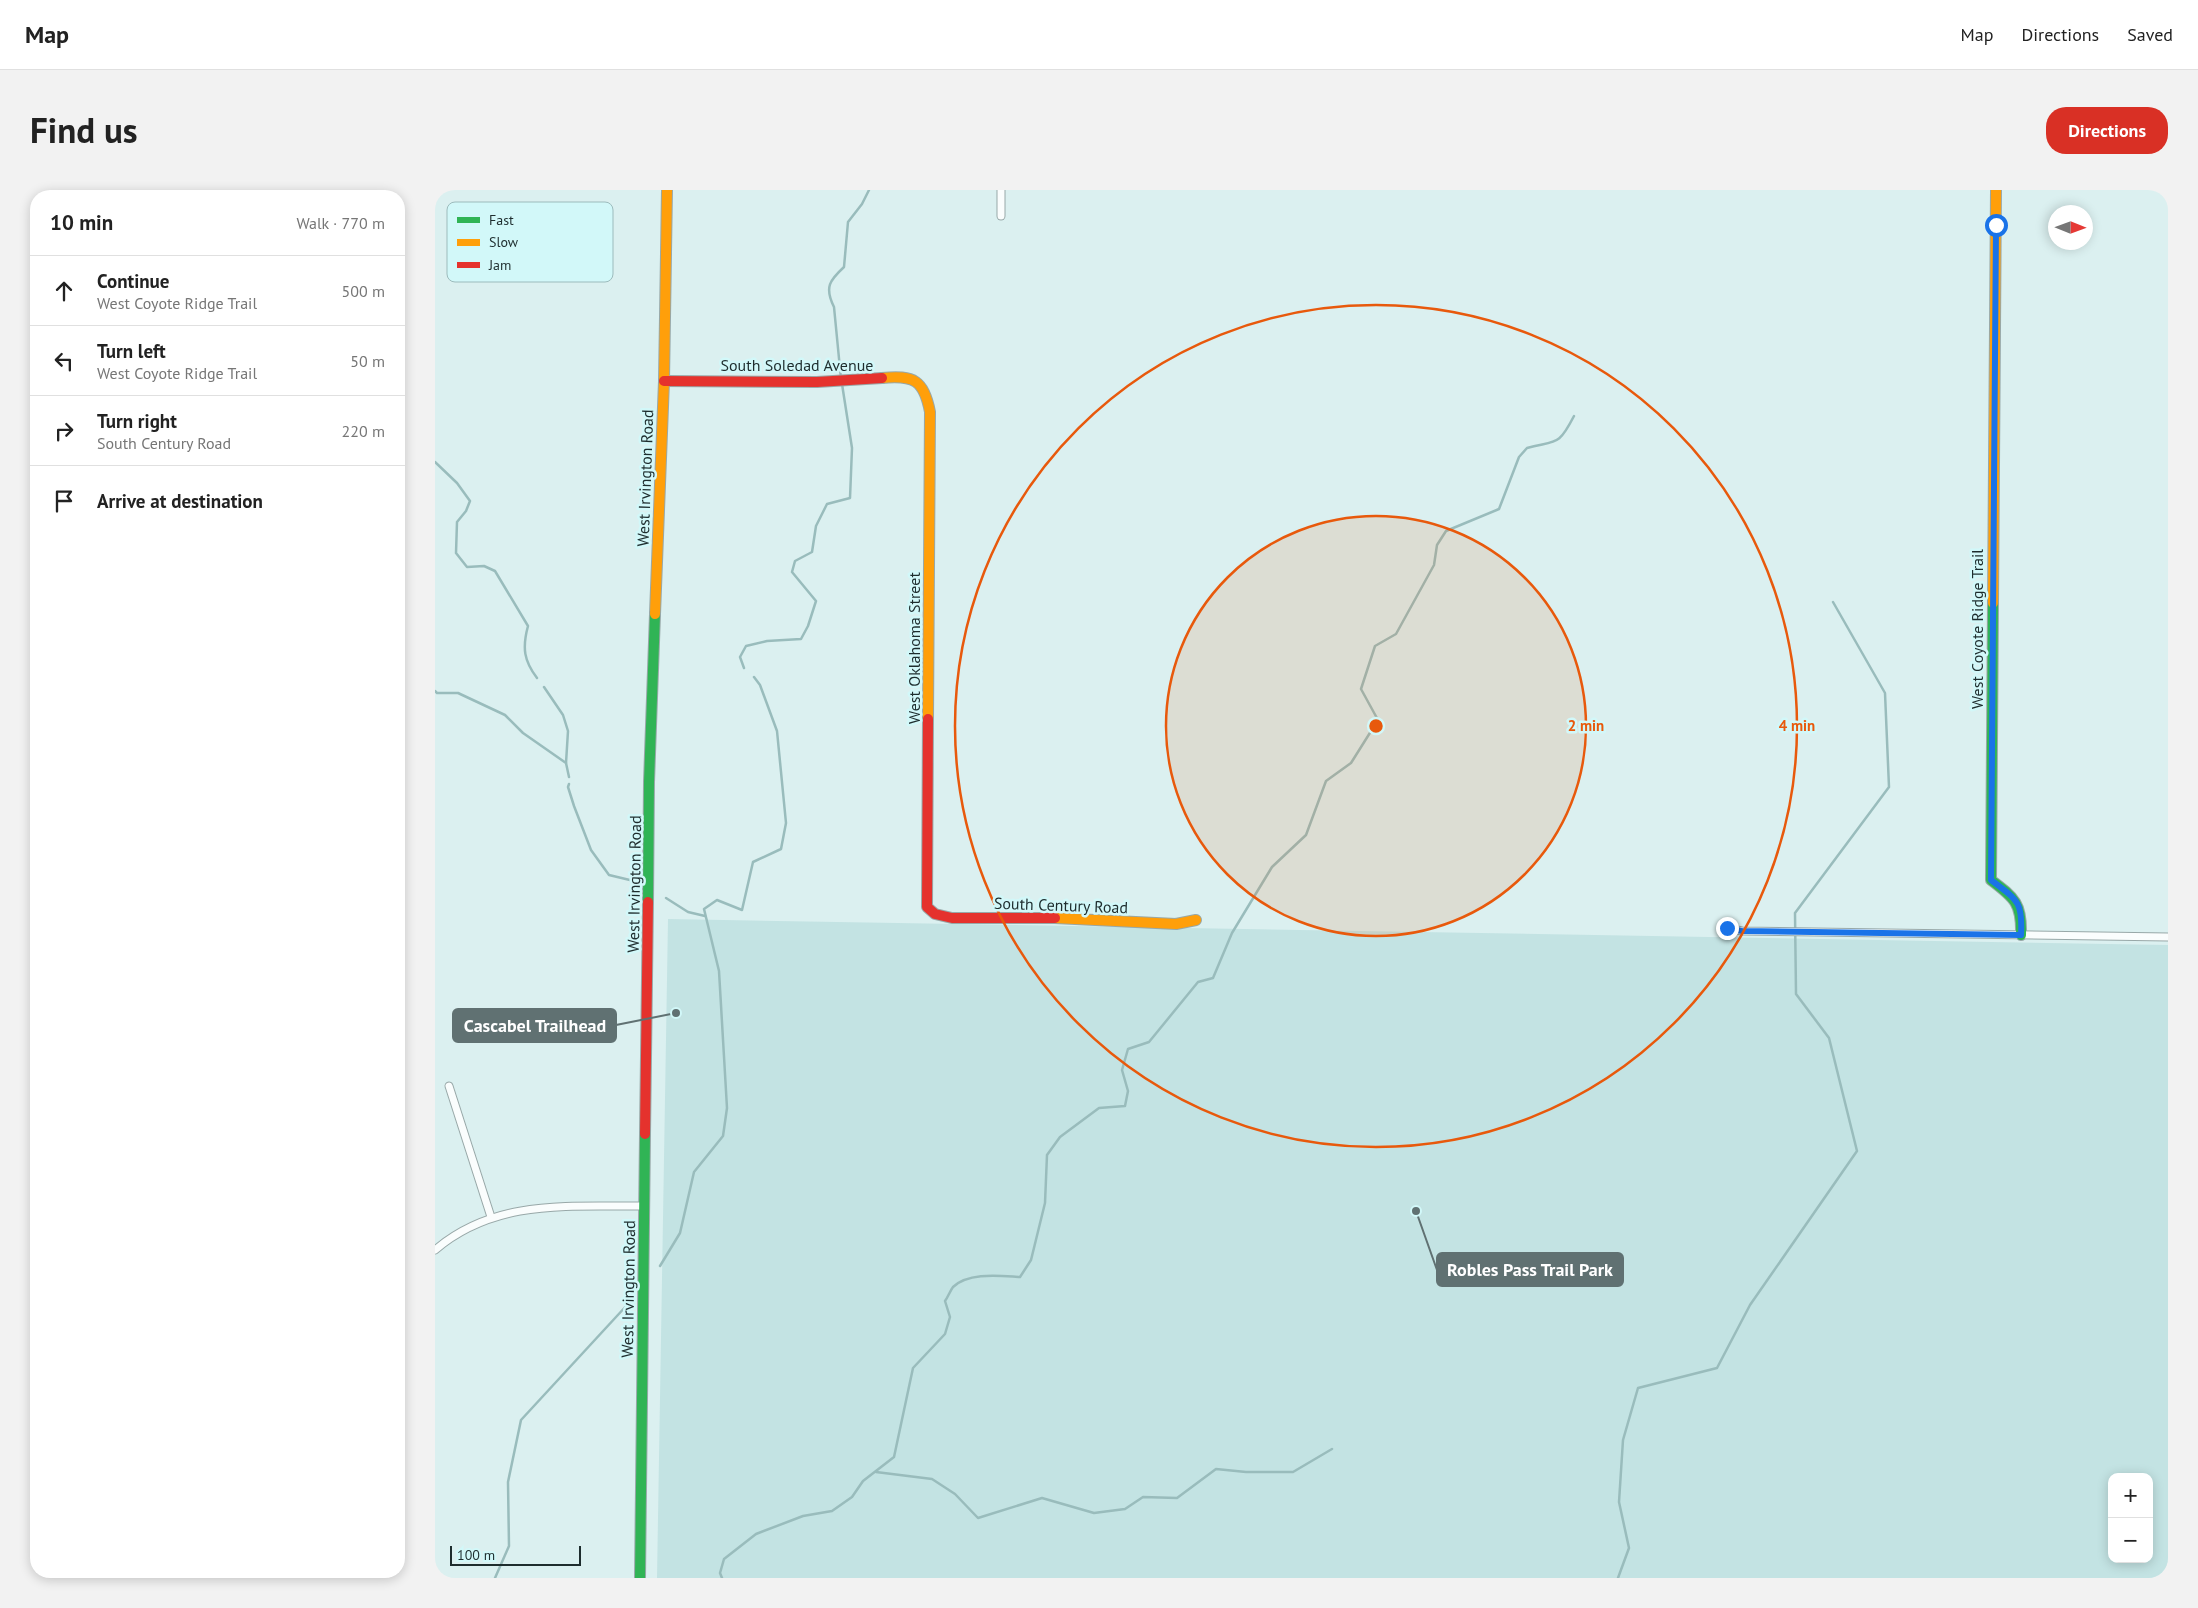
<!DOCTYPE html>
<meta charset="utf-8">
<style>
:root{--surface:#fff;--page:#f2f2f2;--text:#222;--muted:#767676;--line:#e0e0e0;--accent:#d93025}
body{margin:0;font-family:"PT Sans",sans-serif;background:var(--page);color:var(--text)}
.controls{position:absolute;right:15px;bottom:15px;display:grid;overflow:hidden;border-radius:10px;box-shadow:0 2px 12px #0003}
.controls button{width:45px;height:45px;display:grid;place-items:center;padding:0;border:0;border-bottom:1px solid var(--line);background:var(--surface);color:var(--text);font:25px sans-serif}
.compass{position:absolute;left:1613px;top:15px;width:45px;height:45px;border-radius:50%;background:var(--surface);box-shadow:0 2px 12px #0003;rotate:91deg}
.scale{position:absolute;left:15px;bottom:12px;width:131px;box-sizing:border-box;padding-left:5px;border:2px solid #1e2d2e;border-top:0;font-size:14px;line-height:18px;white-space:nowrap;color:#1e2d2e;-webkit-text-stroke:4px #d2f8f9;paint-order:stroke}
.stop{position:absolute;width:15px;height:15px;margin:-11px;border:4px solid #1a73e8;border-radius:50%;background:#fff}
.stop.end{background:#1a73e8;border-color:#fff;box-shadow:0 1px 5px #0008}
.list{margin:0;padding:0;list-style:none}
h2{display:flex;justify-content:space-between;align-items:center;height:65px;margin:0;padding:0 20px;font-size:21px}
h2 small{font-size:16px;font-weight:400;color:var(--muted)}
.list li{display:grid;grid-template-columns:32px 1fr auto;gap:15px;align-items:center;box-sizing:border-box;height:70px;padding:0 20px;border-top:1px solid var(--line)}
.list b{display:block;font-size:19px;white-space:nowrap}
.list p{margin:0;font-size:16px;white-space:nowrap;color:var(--muted)}
.list em{font-size:16px;font-style:normal;color:var(--muted)}
.icon{flex:none;width:28px;height:28px;fill:none;stroke:currentColor;stroke-width:2;stroke-linecap:round;stroke-linejoin:round}
.map{position:relative;flex:none;width:1733px;height:1388px;overflow:hidden;border-radius:20px}
header{display:flex;align-items:center;gap:30px;box-sizing:border-box;height:70px;padding:0 25px;background:var(--surface);border-bottom:1px solid var(--line)}
header strong{font-size:24px}
nav{display:flex;gap:28px;margin-inline-start:auto;font-size:18px}
.intro{display:flex;align-items:center;justify-content:space-between;box-sizing:border-box;height:120px;padding:0 30px}
h1{margin:0;font-size:35px}
.button{padding:12px 22px;border-radius:20px;background:var(--accent);color:#fff;font-size:18px;font-weight:700}
main{display:flex;gap:30px;padding:0 30px}
aside{flex:1;background:var(--surface);border-radius:20px;box-shadow:0 2px 12px #0003}
.map>svg:first-child{display:block}
.green{fill:#c3e3e3;fill-rule:evenodd}
.lines{fill:none;stroke-linecap:round;stroke-linejoin:round}
.stream{stroke:#99bcbc;stroke-width:2.5}
.street-casing{stroke:#98a8a8;stroke-width:9}
.fast-casing{stroke:#98a8a8;stroke-width:12}
.slow-casing{stroke:#98a8a8;stroke-width:12}
.jam-casing{stroke:#98a8a8;stroke-width:12}
.street{stroke:#fafdfd;stroke-width:7}
.fast{stroke:#30b455;stroke-width:10}
.slow{stroke:#ff9f0a;stroke-width:10}
.jam{stroke:#e5322d;stroke-width:10}
.route{stroke:#1a73e8;stroke-width:6}
.ring{fill:none;stroke:#e8590c;stroke-width:2.5}
.labels{text-anchor:middle;dominant-baseline:central;stroke-width:5;stroke-linejoin:round;paint-order:stroke}
.street-label{font-size:16px;fill:#1e2d2e;stroke:#d2f8f9}
.key{fill:#d2f8f9;stroke:#9cbbbc;stroke-width:1}
.key-label{font-size:14px;fill:#1e2d2e}
.centre{fill:#e8590c;stroke:#d2f8f9;stroke-width:2.5}
.ring-label{font-size:15px;text-anchor:middle;font-weight:bold;fill:#e8590c;stroke:#d2f8f9;stroke-width:5;stroke-linejoin:round;paint-order:stroke}
.leader{fill:none;stroke:#607172;stroke-width:2}
.callout-dot{fill:#607172;stroke:#d2f8f9;stroke-width:2}
.callout{fill:#607172;stroke:#607172;stroke-width:2}
.callout-label{font-size:18px;text-anchor:middle;font-weight:bold;fill:#fff}
</style>
<header>
<strong>Map</strong>
<nav><a>Map</a><a>Directions</a><a>Saved</a></nav>
</header>
<div class="intro"><h1>Find us</h1><a class="button">Directions</a></div>
<main>
<aside>
<h2>10 min<small>Walk · 770 m</small></h2>
<ul class="list">
<li><svg class="icon" aria-label="ahead" viewBox="0 0 24 24"><path d="M12 20V5M6 11l6-6 6 6"/></svg><div><b>Continue</b><p>West Coyote Ridge Trail</p></div><em>500 m</em></li>
<li><svg class="icon" aria-label="left" viewBox="0 0 24 24"><path d="M17 20v-9H6M10 6l-5 5 5 5"/></svg><div><b>Turn left</b><p>West Coyote Ridge Trail</p></div><em>50 m</em></li>
<li><svg class="icon" aria-label="right" viewBox="0 0 24 24"><path d="M7 20v-9h11M14 6l5 5-5 5"/></svg><div><b>Turn right</b><p>South Century Road</p></div><em>220 m</em></li>
<li><svg class="icon" aria-label="arrive" viewBox="0 0 24 24"><path d="M6 21V4h12l-3 4 3 4H6"/></svg><div><b>Arrive at destination</b></div></li>
</ul>
</aside>
<div class="map">
<svg width="1733" height="1388" viewBox="0 0 1733 1388">
<rect width="100%" height="100%" fill="#dbf0f0"/>
<path class="green" d="M233,729L1733,755V1388H222ZM1677,1287H1714V1369H1677Z"/>
<g class="lines">
<g class="stream">
<path d="M406,189L399,117C389,97 395,90 409,77L413,32L427,14L434,0"/>
<path d="M0,272L22,293L35,311L31,321L22,332L21,363L32,377L49,376L60,381L93,436C87,458 89,471 102,488"/>
<path d="M309,478L305,467L311,456L332,451L366,449L373,436L381,411L357,382L360,371L377,362L381,336L392,314L415,308L417,258L407,194"/>
<path d="M109,497L128,525L133,541L131,573"/>
<path d="M0,501L2,503H23L70,525L88,543L131,573L134,587"/>
<path d="M134,594L133,597L139,616L156,660L174,685L199,691"/>
<path d="M231,708L253,722L270,726"/>
<path d="M225,1076L245,1043L259,982L288,946L292,918L284,781L269,719L282,710L307,720L318,672L346,659L351,633L342,541L325,495L319,487"/>
<path d="M441,1282L497,1289L520,1304L543,1328L607,1308L659,1323L690,1319L708,1307L742,1308L781,1279L811,1282H858L897,1259"/>
<path d="M60,1388L74,1356L73,1292L86,1230L193,1114"/>
<path d="M287,1388L285,1383L289,1369L321,1344L368,1326L397,1321L417,1307L428,1291L459,1267L478,1178L510,1144L515,1127L510,1111C513,1107 515,1101 518,1097C534,1082 565,1086 585,1087L596,1070L610,1013L612,965L625,947L664,918L690,916L693,901L687,880L693,859L714,852L763,792L778,788L797,743L837,677L871,645L891,591L916,573L943,530L926,499L940,456L961,444L999,375L1002,355L1011,341L1064,319L1084,267L1092,258C1122,250 1123,257 1139,226"/>
<path d="M1183,1388L1194,1358L1184,1312L1188,1250L1203,1198L1282,1178L1315,1115L1422,961L1394,848L1361,804L1360,723L1454,597L1450,503L1398,412"/>
</g>
<g class="street-casing">
<g id="street">
<path d="M566,26V0"/>
<path d="M1292,738L1307,741L1733,747"/>
<path d="M14,896L56,1027"/>
<path d="M0,1060C61,1008 135,1017 209,1016"/>
</g>
</g>
<g class="fast-casing">
<g id="fast">
<path d="M1558,413L1556,690C1580,708 1587,714 1586,745"/>
<path d="M213,712L214,592L220,424"/>
<path d="M205,1388L210,944"/>
</g>
</g>
<g class="slow-casing">
<g id="slow">
<path d="M447,188C479,185 489,190 495,222L493,529"/>
<path d="M1558,413L1561,0"/>
<path d="M220,424L229,191L232,0"/>
<path d="M620,728L741,734L761,730"/>
</g>
</g>
<g class="jam-casing">
<g id="jam">
<path d="M229,191L382,192L447,188"/>
<path d="M493,529L492,717L500,724L517,728H620"/>
<path d="M210,944L213,712"/>
</g>
</g>
<use href="#street" class="street"/>
<use href="#fast" class="fast"/>
<use href="#slow" class="slow"/>
<use href="#jam" class="jam"/>
</g>
<g class="lines">
<path class="route" d="M1292,738L1307,741L1586,745C1588,711 1582,710 1556,690L1561,35"/>
</g>
<circle cx="941" cy="536" r="210" fill="#e8590c" fill-opacity=".12"/>
<g class="ring">
<circle cx="941" cy="536" r="210"/>
<circle cx="941" cy="536" r="421"/>
</g>
<g class="labels">
<g class="street-label">
<text x="362" y="175">South Soledad Avenue</text>
<text transform="translate(210 288) rotate(-88)">West Irvington Road</text>
<text transform="translate(1542 439) rotate(-90)">West Coyote Ridge Trail</text>
<text transform="translate(479 458) rotate(-90)">West Oklahoma Street</text>
<text transform="translate(199 694) rotate(-89)">West Irvington Road</text>
<text transform="translate(626 715) rotate(2)">South Century Road</text>
<text transform="translate(193 1099) rotate(-89)">West Irvington Road</text>
</g>
</g>
<rect x="12" y="12" width="166" height="80" rx="8" class="key"/>
<rect x="22" y="27" width="23" height="6" fill="#30b455"/>
<rect x="22" y="49" width="23" height="7" fill="#ff9f0a"/>
<rect x="22" y="72" width="23" height="6" fill="#e5322d"/>
<g class="key-label">
<text x="54" y="35">Fast</text>
<text x="54" y="57">Slow</text>
<text x="54" y="80">Jam</text>
</g>
<circle cx="941" cy="536" r="8" class="centre"/>
<g class="ring-label">
<text x="1151" y="541">2 min</text>
<text x="1362" y="541">4 min</text>
</g>
<path class="leader" d="M241 823L181 835M981 1021L1002 1080"/>
<g class="callout-dot">
<circle cx="241" cy="823" r="5"/>
<circle cx="981" cy="1021" r="5"/>
</g>
<g class="callout">
<rect x="18" y="819" width="163" height="33" rx="5"/>
<rect x="1002" y="1063" width="186" height="33" rx="5"/>
</g>
<g class="callout-label">
<text x="100" y="842">Cascabel Trailhead</text>
<text x="1095" y="1086">Robles Pass Trail Park</text>
</g>
</svg>
<div class="controls">
<button>+</button>
<button>−</button>
</div>
<svg class="compass" viewBox="-18 -18 36 36"><path d="M0-13l5 13h-10z" fill="#e53935"/><path d="M0 13l5-13h-10z" fill="#767676"/></svg>
<div class="scale">100 m</div>
<div class="stop" style="left:1561px;top:35px"></div>
<div class="stop end" style="left:1292px;top:738px"></div>
</div>
</main>
